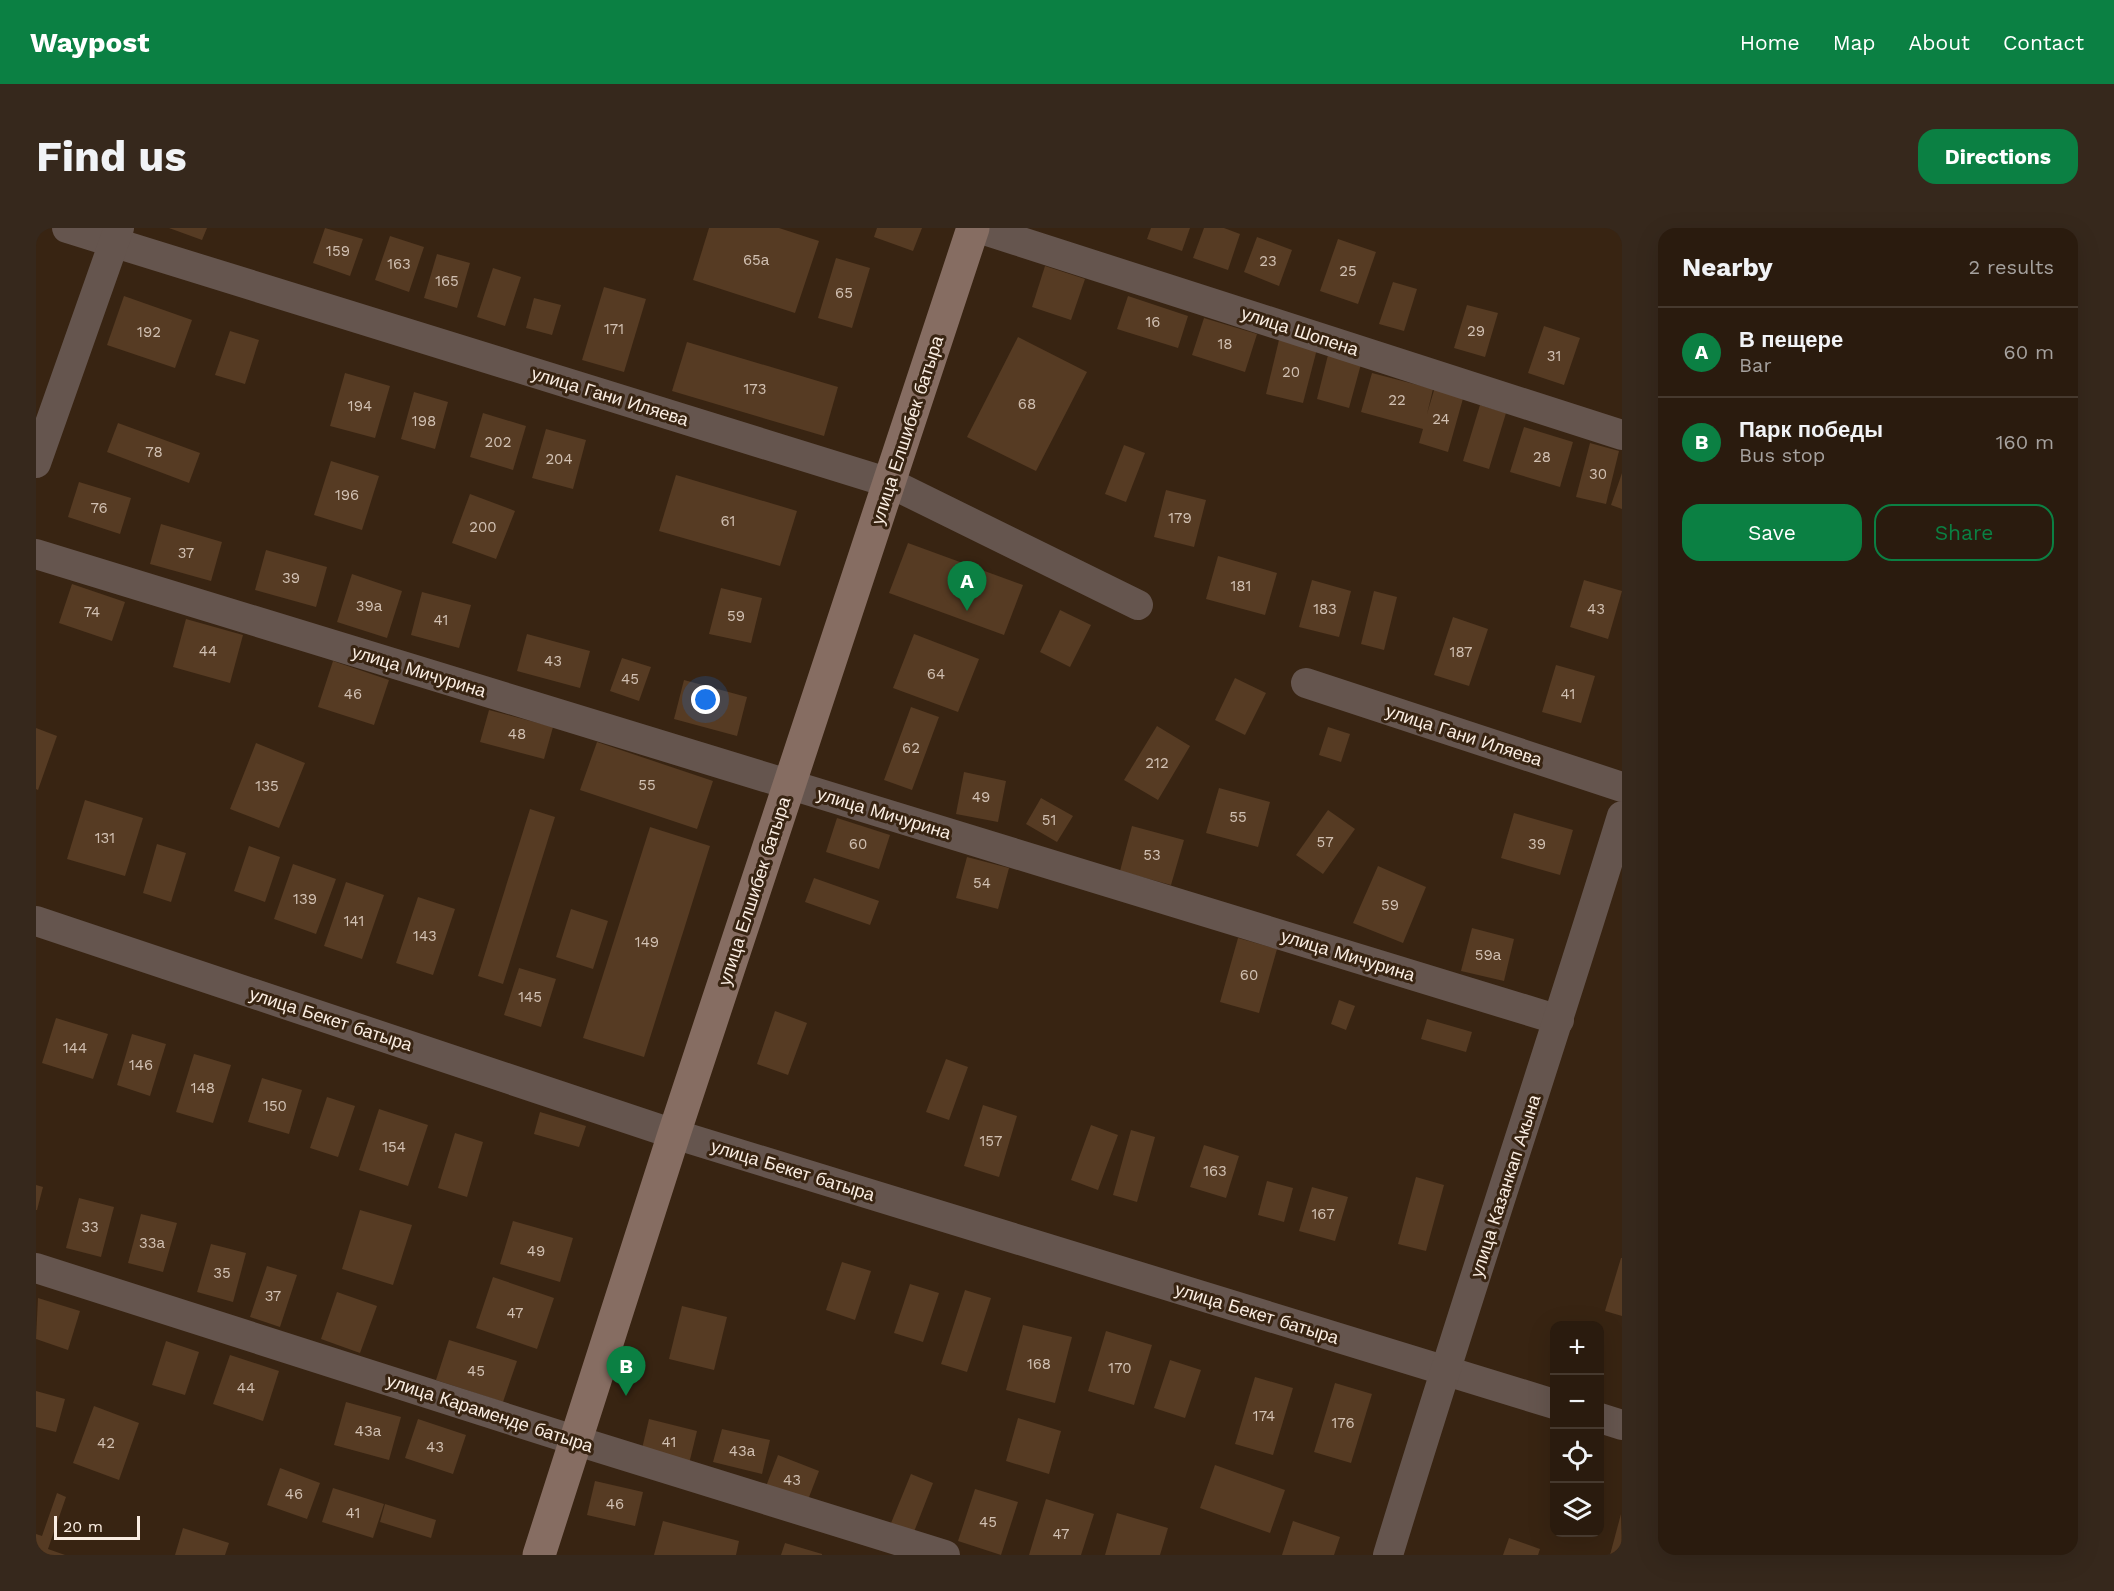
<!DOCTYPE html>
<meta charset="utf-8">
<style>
:root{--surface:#2a1b0e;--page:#36281c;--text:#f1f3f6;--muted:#a5a19e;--line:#46392e;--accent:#0b8043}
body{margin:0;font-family:"Work Sans",sans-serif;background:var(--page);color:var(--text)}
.controls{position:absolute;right:18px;bottom:18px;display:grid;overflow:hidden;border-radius:12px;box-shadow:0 6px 24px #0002}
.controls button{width:54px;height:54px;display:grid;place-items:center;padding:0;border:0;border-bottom:2px solid var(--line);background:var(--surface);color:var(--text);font:30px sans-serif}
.scale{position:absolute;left:18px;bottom:15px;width:86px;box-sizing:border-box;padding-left:6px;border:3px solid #faede2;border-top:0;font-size:16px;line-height:21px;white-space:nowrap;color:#faede2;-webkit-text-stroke:4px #382412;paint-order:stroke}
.you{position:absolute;left:670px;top:472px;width:21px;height:21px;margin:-15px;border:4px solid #fff;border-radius:50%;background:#1a73e8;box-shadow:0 0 0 9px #1a73e833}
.badge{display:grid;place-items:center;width:39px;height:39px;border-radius:50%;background:var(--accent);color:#fff;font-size:20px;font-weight:700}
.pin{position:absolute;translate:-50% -50px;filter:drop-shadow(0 2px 3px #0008)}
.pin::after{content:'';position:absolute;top:32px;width:21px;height:18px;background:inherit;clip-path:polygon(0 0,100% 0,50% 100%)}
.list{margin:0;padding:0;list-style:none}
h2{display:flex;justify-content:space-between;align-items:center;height:78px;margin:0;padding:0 24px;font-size:26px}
h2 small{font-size:20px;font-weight:400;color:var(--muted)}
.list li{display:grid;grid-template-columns:39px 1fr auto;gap:18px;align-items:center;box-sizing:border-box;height:90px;padding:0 24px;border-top:2px solid var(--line)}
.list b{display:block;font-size:22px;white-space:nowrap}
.list p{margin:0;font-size:20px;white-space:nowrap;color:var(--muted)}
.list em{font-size:20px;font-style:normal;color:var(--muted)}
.actions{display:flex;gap:12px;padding:18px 24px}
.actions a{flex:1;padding:14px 0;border:2px solid var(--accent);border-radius:18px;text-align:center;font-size:21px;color:var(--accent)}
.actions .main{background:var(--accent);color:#fff}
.icon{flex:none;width:33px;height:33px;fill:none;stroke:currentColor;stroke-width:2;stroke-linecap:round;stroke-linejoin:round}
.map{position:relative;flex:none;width:1586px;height:1327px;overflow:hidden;border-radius:18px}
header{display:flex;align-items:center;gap:36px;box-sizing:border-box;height:84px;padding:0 30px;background:var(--accent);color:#fff}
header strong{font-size:28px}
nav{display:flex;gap:33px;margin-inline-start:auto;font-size:21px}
.intro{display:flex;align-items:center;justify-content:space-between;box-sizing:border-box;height:144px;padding:0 36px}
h1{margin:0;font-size:42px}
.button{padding:15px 27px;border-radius:18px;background:var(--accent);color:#fff;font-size:21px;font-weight:700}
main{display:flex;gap:36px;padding:0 36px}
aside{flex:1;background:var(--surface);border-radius:18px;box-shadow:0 6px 24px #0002}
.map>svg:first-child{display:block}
.building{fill:#563b23}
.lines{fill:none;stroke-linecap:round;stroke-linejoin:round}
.minor{stroke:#65554e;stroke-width:30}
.secondary{stroke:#866d62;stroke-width:33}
.labels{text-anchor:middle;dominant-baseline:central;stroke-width:6;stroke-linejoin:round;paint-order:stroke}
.number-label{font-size:15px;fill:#d1c0b2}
.street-label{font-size:18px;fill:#faede2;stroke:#382412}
</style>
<header>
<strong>Waypost</strong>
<nav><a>Home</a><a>Map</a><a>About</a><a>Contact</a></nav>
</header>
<div class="intro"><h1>Find us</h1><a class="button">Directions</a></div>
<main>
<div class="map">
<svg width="1586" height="1327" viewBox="0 0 1586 1327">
<rect width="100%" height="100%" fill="#382412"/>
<g class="building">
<path d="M133,0H171L166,12Z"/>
<path d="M289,0L327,11L314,48L277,35Z"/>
<path d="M673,0H743L783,13L759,85L657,52Z"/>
<path d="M841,0H886L877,23L838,9Z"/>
<path d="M1115,0H1154L1146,23L1111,11Z"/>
<path d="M1168,0H1188L1204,6L1192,42L1157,30Z"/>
<path d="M354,8L388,19L373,64L339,52Z"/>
<path d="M1221,9L1256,22L1243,58L1208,44Z"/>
<path d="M1302,11L1340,24L1322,76L1284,63Z"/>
<path d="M401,26L434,35L421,80L388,70Z"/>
<path d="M800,30L834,40L816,100L782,90Z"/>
<path d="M1009,38L1049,51L1035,92L996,79Z"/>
<path d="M457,40L485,49L469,98L441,89Z"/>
<path d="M1357,54L1381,61L1368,103L1343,96Z"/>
<path d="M568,59L610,71L588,144L546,132Z"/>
<path d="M88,68L156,92L139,140L71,117Z"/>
<path d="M1092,68L1152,88L1142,120L1081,101Z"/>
<path d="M498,70L525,77L516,107L490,100Z"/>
<path d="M1431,77L1462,85L1449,129L1418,120Z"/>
<path d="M1168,90L1221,106L1209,144L1156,127Z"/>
<path d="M1508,98L1544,110L1528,157L1492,145Z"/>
<path d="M194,103L223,112L209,156L179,147Z"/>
<path d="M982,109L1051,144L1000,243L931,209Z"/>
<path d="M1243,112L1281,121L1267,175L1230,166Z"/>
<path d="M651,114L802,159L788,208L636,163Z"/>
<path d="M1292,127L1325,136L1313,180L1281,171Z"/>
<path d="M309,145L354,158L339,210L294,198Z"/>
<path d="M1336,145L1397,161L1391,186L1399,159L1428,167L1412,224L1383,215L1387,201L1325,184Z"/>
<path d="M378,164L412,174L399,221L365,211Z"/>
<path d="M1444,177L1470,185L1453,241L1427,233Z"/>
<path d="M447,185L490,198L477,242L434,229Z"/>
<path d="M82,195L164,225L153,255L71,224Z"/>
<path d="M1488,199L1537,214L1524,259L1474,244Z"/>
<path d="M510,201L550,212L537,261L496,250Z"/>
<path d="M1554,215L1583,223L1570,276L1540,269Z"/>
<path d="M1088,217L1109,225L1090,274L1069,266Z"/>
<path d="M295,233L343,248L326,302L278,287Z"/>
<path d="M1586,245V281L1575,277Z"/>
<path d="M640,247L761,283L744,338L623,303Z"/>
<path d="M43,254L95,270L84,306L32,289Z"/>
<path d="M1130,262L1170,272L1158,319L1118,309Z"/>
<path d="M434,266L479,283L460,331L416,315Z"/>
<path d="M125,296L186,314L175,353L114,336Z"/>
<path d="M872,315L987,357L968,407L853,365Z"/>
<path d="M230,322L291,339L280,379L219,362Z"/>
<path d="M1182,328L1241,345L1229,387L1170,371Z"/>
<path d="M316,346L366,363L351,410L301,394Z"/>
<path d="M1276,352L1315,363L1303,409L1263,399Z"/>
<path d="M1548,352L1586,363L1572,411L1534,399Z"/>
<path d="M36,356L89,374L76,413L23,395Z"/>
<path d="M685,360L726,370L715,415L673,406Z"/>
<path d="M1338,363L1361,369L1348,422L1325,416Z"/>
<path d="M386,364L435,377L423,420L375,407Z"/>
<path d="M1024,382L1055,397L1034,439L1004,424Z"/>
<path d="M1417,389L1452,401L1433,458L1398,447Z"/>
<path d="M150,391L207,407L194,455L137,439Z"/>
<path d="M491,406L554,423L544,460L481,443Z"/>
<path d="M878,406L943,431L922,484L857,460Z"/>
<path d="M586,430L615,439L603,473L574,463Z"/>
<path d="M297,433L353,452L338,497L282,479Z"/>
<path d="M1520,437L1559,448L1545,495L1506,484Z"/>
<path d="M1199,450L1230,465L1209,507L1179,492Z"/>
<path d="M648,452L711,469L701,508L638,491Z"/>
<path d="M875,479L903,489L876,562L848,552Z"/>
<path d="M453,482L517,499L508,531L444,514Z"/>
<path d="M1121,498L1154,518L1122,572L1088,552Z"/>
<path d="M1292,499L1314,506L1305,534L1283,527Z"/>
<path d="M0,500L21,508L2,562L0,561Z"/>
<path d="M561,514L677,553L661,601L544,562Z"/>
<path d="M220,515L269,535L243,600L194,581Z"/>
<path d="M928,544L970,553L962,594L920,586Z"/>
<path d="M1183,560L1234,574L1222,619L1170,605Z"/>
<path d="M1005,570L1037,588L1021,614L990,596Z"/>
<path d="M49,572L107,590L89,648L31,631Z"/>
<path d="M494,581L519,589L467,756L442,748Z"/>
<path d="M1292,582L1319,601L1287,646L1260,627Z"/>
<path d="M1478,585L1537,602L1524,647L1465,630Z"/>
<path d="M801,590L854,607L843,641L790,624Z"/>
<path d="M1096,598L1148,612L1135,657L1084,643Z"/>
<path d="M614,599L674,618L608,829L547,810Z"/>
<path d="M121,616L150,625L135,674L107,665Z"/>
<path d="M213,618L244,629L229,674L198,663Z"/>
<path d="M931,629L973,640L962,681L920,670Z"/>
<path d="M257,636L300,651L280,706L238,691Z"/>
<path d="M1342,638L1390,659L1367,715L1317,695Z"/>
<path d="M778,650L843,673L834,697L769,674Z"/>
<path d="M310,654L348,667L326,731L288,718Z"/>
<path d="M382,669L419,681L397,747L360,735Z"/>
<path d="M535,681L572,693L557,741L520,729Z"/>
<path d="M1436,700L1478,711L1468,753L1425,743Z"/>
<path d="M1202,710L1241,721L1223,785L1184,774Z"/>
<path d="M483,740L520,751L505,799L468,787Z"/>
<path d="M1303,772L1319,778L1310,802L1295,796Z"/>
<path d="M739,783L771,795L752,847L721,836Z"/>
<path d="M20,790L72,806L57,851L6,835Z"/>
<path d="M1391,791L1436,804L1430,824L1385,811Z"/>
<path d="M96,806L130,816L114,868L81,857Z"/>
<path d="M158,826L195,837L177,895L140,884Z"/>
<path d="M910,831L932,839L913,892L890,884Z"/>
<path d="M226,850L266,862L253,906L212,894Z"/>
<path d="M291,869L319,878L302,929L274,920Z"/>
<path d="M947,877L981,888L963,949L928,938Z"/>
<path d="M343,881L392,897L372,958L323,942Z"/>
<path d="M504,884L550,898L543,919L498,906Z"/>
<path d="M1055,897L1082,907L1062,962L1035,952Z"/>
<path d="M1095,902L1119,909L1101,974L1077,967Z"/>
<path d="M419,905L447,914L431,969L402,960Z"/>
<path d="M1168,917L1203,928L1190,970L1154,959Z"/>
<path d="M1380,949L1408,957L1390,1023L1362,1016Z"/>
<path d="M1231,953L1257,960L1248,994L1222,987Z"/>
<path d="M0,957L7,959L1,982H0Z"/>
<path d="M1276,959L1312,969L1299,1013L1263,1003Z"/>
<path d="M43,970L78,979L65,1029L30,1020Z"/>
<path d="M324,982L376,997L357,1057L306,1041Z"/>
<path d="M105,986L141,995L127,1044L92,1035Z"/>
<path d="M477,993L537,1010L524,1054L464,1036Z"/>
<path d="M175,1016L210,1025L197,1074L161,1064Z"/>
<path d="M1585,1030H1586V1088L1569,1083Z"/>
<path d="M806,1034L835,1043L819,1092L790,1082Z"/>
<path d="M231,1038L261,1047L244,1099L214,1089Z"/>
<path d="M457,1049L518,1070L501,1121L440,1100Z"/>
<path d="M874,1056L903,1065L887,1114L858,1105Z"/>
<path d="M929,1062L955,1070L931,1144L905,1136Z"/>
<path d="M301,1064L341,1078L324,1125L285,1111Z"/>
<path d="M2,1070L44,1083L32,1122L0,1111Z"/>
<path d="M646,1078L691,1089L678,1142L633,1131Z"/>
<path d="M987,1097L1036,1109L1019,1175L970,1162Z"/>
<path d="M1070,1103L1116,1117L1098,1177L1052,1163Z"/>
<path d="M413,1112L481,1133L467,1174L400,1152Z"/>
<path d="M130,1113L163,1124L149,1167L116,1157Z"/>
<path d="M194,1127L243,1143L227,1193L177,1176Z"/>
<path d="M1134,1132L1165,1142L1149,1190L1118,1180Z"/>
<path d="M1219,1149L1257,1160L1237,1227L1199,1216Z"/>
<path d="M1299,1155L1336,1166L1315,1235L1278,1224Z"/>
<path d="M0,1163L29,1171L20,1204L0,1199Z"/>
<path d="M310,1174L365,1189L353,1232L298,1217Z"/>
<path d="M58,1178L103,1195L83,1252L37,1235Z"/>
<path d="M982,1190L1025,1203L1013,1246L970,1233Z"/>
<path d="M382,1191L430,1207L417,1246L369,1230Z"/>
<path d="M613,1191L661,1203L653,1236L605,1225Z"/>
<path d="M686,1201L734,1212L726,1246L677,1234Z"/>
<path d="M742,1227L783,1243L770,1277L729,1261Z"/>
<path d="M1179,1237L1249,1262L1234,1305L1164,1280Z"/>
<path d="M244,1240L284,1255L271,1291L231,1277Z"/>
<path d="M875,1246L897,1255L876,1309L853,1300Z"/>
<path d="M559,1253L607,1264L599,1298L551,1287Z"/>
<path d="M297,1260L348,1276L337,1310L286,1294Z"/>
<path d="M939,1261L982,1274L965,1327L922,1313Z"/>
<path d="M21,1265L30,1269L12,1321L29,1327H0V1306L6,1308Z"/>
<path d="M1010,1271L1058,1286L1045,1327H993Z"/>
<path d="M349,1276L400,1292L395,1310L344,1294Z"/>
<path d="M1081,1285L1132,1300L1124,1327H1069Z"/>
<path d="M1585,1286L1586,1327H1574Z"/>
<path d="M627,1293L703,1313L700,1327H618Z"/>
<path d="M1257,1293L1304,1309L1298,1327H1246Z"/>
<path d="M147,1300L193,1315L189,1327H139Z"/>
<path d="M1473,1310L1504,1321L1502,1327H1467Z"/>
<path d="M749,1315L786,1326V1327H745Z"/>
</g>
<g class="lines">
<g class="minor">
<path d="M31,0L854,255L1102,377"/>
<path d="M942,0L1586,207"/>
<path d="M0,235L83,0"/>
<path d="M0,326L1523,792"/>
<path d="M1270,455L1586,559"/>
<path d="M0,693L638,906L1518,1176"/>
<path d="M0,1040L538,1212L909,1327"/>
<path d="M1564,1190L1586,1197"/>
<path d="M1352,1327C1427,1080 1510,835 1586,588"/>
</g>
<path class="secondary" d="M503,1327L638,906L937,0"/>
</g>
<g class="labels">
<g class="number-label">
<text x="302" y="23">159</text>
<text x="720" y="32">65а</text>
<text x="1232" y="33">23</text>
<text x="363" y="36">163</text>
<text x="1312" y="43">25</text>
<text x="411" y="53">165</text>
<text x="808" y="65">65</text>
<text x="1117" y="94">16</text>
<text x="578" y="101">171</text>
<text x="1440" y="103">29</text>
<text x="113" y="104">192</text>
<text x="1189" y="116">18</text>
<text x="1518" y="128">31</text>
<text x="1255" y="144">20</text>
<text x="719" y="161">173</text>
<text x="1361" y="172">22</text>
<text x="991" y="176">68</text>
<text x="324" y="178">194</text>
<text x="1405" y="191">24</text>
<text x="388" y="193">198</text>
<text x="462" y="214">202</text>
<text x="118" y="224">78</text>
<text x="1506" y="229">28</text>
<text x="523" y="231">204</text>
<text x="1562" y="246">30</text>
<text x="311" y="267">196</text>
<text x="63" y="280">76</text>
<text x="1144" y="290">179</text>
<text x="692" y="293">61</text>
<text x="447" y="299">200</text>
<text x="150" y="325">37</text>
<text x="255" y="350">39</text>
<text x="1205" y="358">181</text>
<text x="333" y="378">39а</text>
<text x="1289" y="381">183</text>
<text x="1560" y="381">43</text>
<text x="56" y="384">74</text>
<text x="700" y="388">59</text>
<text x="405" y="392">41</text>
<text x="172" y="423">44</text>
<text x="1425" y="424">187</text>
<text x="517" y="433">43</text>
<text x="900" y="446">64</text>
<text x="594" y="451">45</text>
<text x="317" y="466">46</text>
<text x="1532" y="466">41</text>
<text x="481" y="506">48</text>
<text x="875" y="520">62</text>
<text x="1121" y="535">212</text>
<text x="611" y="557">55</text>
<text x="231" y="558">135</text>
<text x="945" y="569">49</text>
<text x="1202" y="589">55</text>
<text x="1013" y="592">51</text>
<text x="69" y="610">131</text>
<text x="1289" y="614">57</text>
<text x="822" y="616">60</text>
<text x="1501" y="616">39</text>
<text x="1116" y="627">53</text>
<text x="946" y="655">54</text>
<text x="269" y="671">139</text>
<text x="1354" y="677">59</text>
<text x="318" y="693">141</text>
<text x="389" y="708">143</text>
<text x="611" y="714">149</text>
<text x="1452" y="727">59а</text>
<text x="1213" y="747">60</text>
<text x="494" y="769">145</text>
<text x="39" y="820">144</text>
<text x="105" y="837">146</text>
<text x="167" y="860">148</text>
<text x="239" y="878">150</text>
<text x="955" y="913">157</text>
<text x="358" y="919">154</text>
<text x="1179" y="943">163</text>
<text x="1287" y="986">167</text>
<text x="54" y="999">33</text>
<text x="116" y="1015">33а</text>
<text x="500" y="1023">49</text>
<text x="186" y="1045">35</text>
<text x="237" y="1068">37</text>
<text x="479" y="1085">47</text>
<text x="1003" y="1136">168</text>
<text x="1084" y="1140">170</text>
<text x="440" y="1143">45</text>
<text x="210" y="1160">44</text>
<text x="1228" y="1188">174</text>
<text x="1307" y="1195">176</text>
<text x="332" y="1203">43а</text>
<text x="633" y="1214">41</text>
<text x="70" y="1215">42</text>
<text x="399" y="1219">43</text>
<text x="706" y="1223">43а</text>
<text x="756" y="1252">43</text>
<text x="258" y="1266">46</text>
<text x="579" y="1276">46</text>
<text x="317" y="1285">41</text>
<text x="952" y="1294">45</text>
<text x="1025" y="1306">47</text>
</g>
<g class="street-label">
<text transform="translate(1264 103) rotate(18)">улица Шопена</text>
<text transform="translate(574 168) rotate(17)">улица Гани Иляева</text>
<text transform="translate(871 202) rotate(-72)">улица Елшибек батыра</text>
<text transform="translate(383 443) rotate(17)">улица Мичурина</text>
<text transform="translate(1428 507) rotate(18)">улица Гани Иляева</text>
<text transform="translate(848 585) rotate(17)">улица Мичурина</text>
<text transform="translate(718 663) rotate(-72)">улица Елшибек батыра</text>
<text transform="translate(1312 727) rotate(17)">улица Мичурина</text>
<text transform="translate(295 791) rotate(18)">улица Бекет батыра</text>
<text transform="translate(757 942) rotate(17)">улица Бекет батыра</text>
<text transform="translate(1469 958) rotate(-72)">улица Казанкап Акына</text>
<text transform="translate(1221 1085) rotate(17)">улица Бекет батыра</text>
<text transform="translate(454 1185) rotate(18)">улица Караменде батыра</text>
</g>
</g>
</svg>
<div class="controls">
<button>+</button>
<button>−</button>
<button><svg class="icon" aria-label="locate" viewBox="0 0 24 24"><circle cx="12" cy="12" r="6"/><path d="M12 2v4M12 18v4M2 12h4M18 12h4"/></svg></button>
<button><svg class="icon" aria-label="layers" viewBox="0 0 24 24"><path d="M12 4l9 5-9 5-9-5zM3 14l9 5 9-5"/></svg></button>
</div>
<div class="scale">20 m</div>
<div class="you"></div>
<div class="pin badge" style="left:931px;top:383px">A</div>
<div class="pin badge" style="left:590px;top:1168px">B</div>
</div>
<aside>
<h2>Nearby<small>2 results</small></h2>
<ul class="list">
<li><span class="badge">A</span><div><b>В пещере</b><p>Bar</p></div><em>60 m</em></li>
<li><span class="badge">B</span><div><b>Парк победы</b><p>Bus stop</p></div><em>160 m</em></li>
</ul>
<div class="actions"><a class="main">Save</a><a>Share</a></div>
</aside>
</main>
